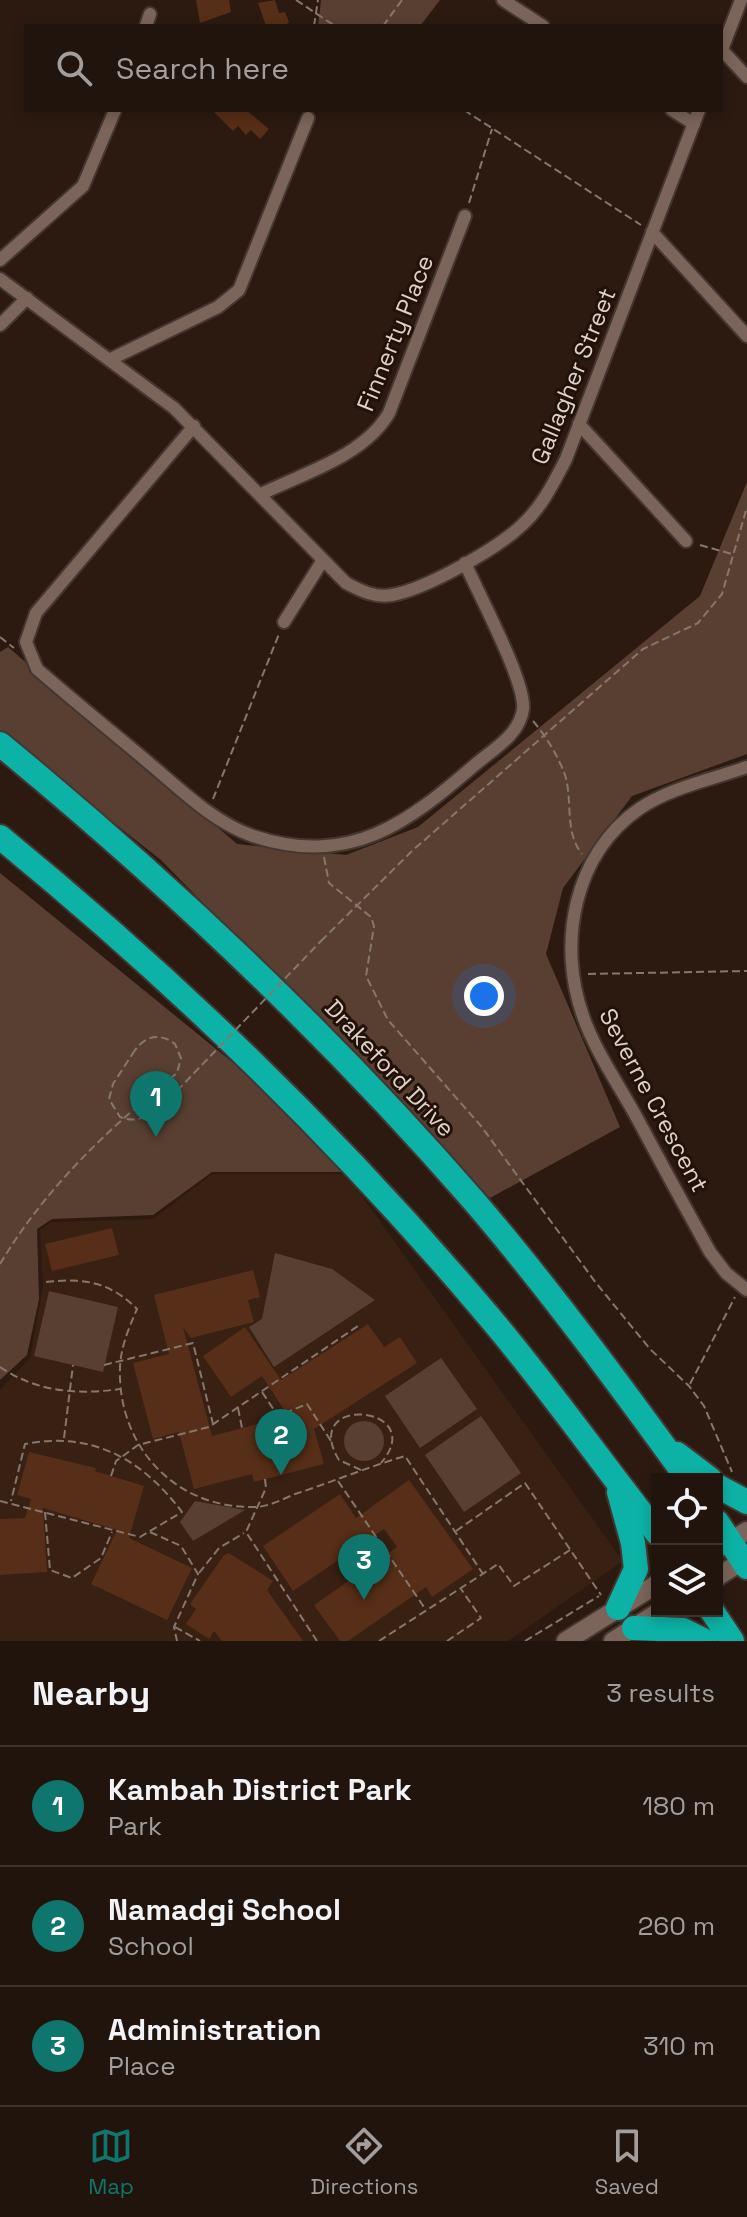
<!DOCTYPE html>
<style>
:root{--surface:#21140c;--page:#291d15;--text:#f1f3f6;--muted:#a29e9d;--line:#3e332d;--accent:#0f766e}
body{margin:0;font-family:"Space Grotesk",sans-serif;background:var(--page);color:var(--text)}
.controls{position:absolute;right:24px;bottom:24px;display:grid;overflow:hidden;border-radius:0px;box-shadow:0 4px 12px #0003}
.controls button{width:72px;height:72px;display:grid;place-items:center;padding:0;border:0;border-bottom:2px solid var(--line);background:var(--surface);color:var(--text);font:40px sans-serif}
.you{position:absolute;left:484px;top:996px;width:28px;height:28px;margin:-20px;border:6px solid #fff;border-radius:50%;background:#1a73e8;box-shadow:0 0 0 12px #1a73e833}
.badge{display:grid;place-items:center;width:52px;height:52px;border-radius:50%;background:var(--accent);color:#fff;font-size:26px;font-weight:700}
.pin{position:absolute;translate:-50% -66px;filter:drop-shadow(0 2px 4px #0008)}
.pin::after{content:'';position:absolute;top:42px;width:28px;height:24px;background:inherit;clip-path:polygon(0 0,100% 0,50% 100%)}
.list{margin:0;padding:0;list-style:none}
h2{display:flex;justify-content:space-between;align-items:center;height:104px;margin:0;padding:0 32px;font-size:34px}
h2 small{font-size:26px;font-weight:400;color:var(--muted)}
.list li{display:grid;grid-template-columns:52px 1fr auto;gap:24px;align-items:center;box-sizing:border-box;height:120px;padding:0 32px;border-top:2px solid var(--line)}
.list b{display:block;font-size:30px;white-space:nowrap}
.list p{margin:0;font-size:26px;white-space:nowrap;color:var(--muted)}
.list em{font-size:26px;font-style:normal;color:var(--muted)}
.icon{flex:none;width:44px;height:44px;fill:none;stroke:currentColor;stroke-width:2;stroke-linecap:round;stroke-linejoin:round}
.map{position:relative;flex:none;width:747px;height:1641px;overflow:hidden}
.search{position:absolute;background:var(--surface);box-shadow:0 4px 12px #0003;left:24px;right:24px;top:24px;height:88px;display:flex;align-items:center;gap:20px;box-sizing:border-box;padding:0 28px;border-radius:0px;color:var(--muted);font-size:30px}
.sheet{height:464px;background:var(--surface)}
nav{display:flex;justify-content:space-around;align-items:center;box-sizing:border-box;height:112px;border-top:2px solid var(--line);background:var(--surface);font-size:22px;color:var(--muted)}
nav a{display:grid;justify-items:center;gap:4px}
nav .on{color:var(--accent)}
.map>svg:first-child{display:block}
.built{fill:#382012}
.green{fill:#593f32}
.building{fill:#572e17}
.lines{fill:none;stroke-linecap:round;stroke-linejoin:round}
.street-casing{stroke:#443631;stroke-width:16}
.secondary-casing{stroke:#443631;stroke-width:22}
.highway-casing{stroke:#443631;stroke-width:28}
.path{stroke:#86776e;stroke-width:2;stroke-dasharray:8 4;stroke-linecap:butt}
.street{stroke:#7b6459;stroke-width:12}
.secondary{stroke:#7b6459;stroke-width:18}
.highway{stroke:#0db2a6;stroke-width:24}
.path-bridge{stroke:#86776e;stroke-width:2;stroke-dasharray:8 4;stroke-linecap:butt}
.labels{text-anchor:middle;dominant-baseline:central;stroke-width:6;stroke-linejoin:round;paint-order:stroke}
.street-label{font-size:24px;fill:#ded1ca;stroke:#221108}
</style>
<div class="map">
<svg width="747" height="1641" viewBox="0 0 747 1641">
<rect width="100%" height="100%" fill="#2c1a10"/>
<path class="built" d="M212,1174H346L623,1561L508,1641H0V1390L30,1358L43,1286L40,1230L52,1222L153,1219Z"/>
<g class="green">
<path d="M321,0H440L420,26H318Z"/>
<path d="M747,482V754L632,796L563,888L546,954L620,1127L490,1198L161,860L0,733V652L8,647L237,844L346,855L418,827L700,596Z"/>
<path d="M0,873L280,1101L344,1172H212L153,1215L52,1219L37,1229L39,1299L27,1355L0,1380Z"/>
<path d="M275,1253L332,1269L375,1300L274,1367L249,1327L262,1319Z"/>
<path d="M49,1291L118,1307L103,1372L34,1356Z"/>
<path d="M441,1358L477,1409L420,1448L385,1396Z"/>
<path d="M481,1416L521,1473L464,1512L425,1455Z"/>
<circle cx="364" cy="1441" r="20"/>
<path d="M195,1501L245,1510L193,1541L180,1522Z"/>
</g>
<g class="building">
<path d="M196,0H229L231,12L200,23Z"/>
<path d="M275,0L279,13L285,12L289,22L285,26H266L258,3Z"/>
<path d="M212,110H246L269,129L260,139L251,130L246,135L238,126L233,131Z"/>
<path d="M112,1228L119,1255L52,1271L45,1244Z"/>
<path d="M253,1270L260,1297L248,1300L254,1322L191,1338L183,1327L212,1436L288,1416L262,1376L231,1397L203,1356L245,1327L281,1380L368,1324L384,1347L400,1337L417,1363L314,1429L324,1464L254,1482L252,1474L194,1489L179,1432L153,1439L133,1363L169,1354L154,1295Z"/>
<path d="M29,1452L96,1468L95,1471L144,1486L129,1538L192,1568L167,1620L91,1584L117,1530L43,1508L47,1572L0,1575V1519L25,1518L31,1499L17,1495Z"/>
<path d="M409,1480L473,1569L432,1597L426,1587L348,1641H340L314,1605L397,1547L384,1529L293,1591L263,1546L340,1494L356,1518Z"/>
<path d="M229,1553L273,1581L267,1590L303,1641H222L214,1631L209,1639L186,1624L196,1609L190,1604L224,1555Z"/>
</g>
<g class="lines">
<g class="street-casing">
<g id="street">
<path d="M503,0L543,26"/>
<path d="M146,26L150,14"/>
<path d="M722,50L747,77"/>
<path d="M721,52L741,0"/>
<path d="M672,110L694,124"/>
<path d="M652,232L747,336"/>
<path d="M0,260L83,186L115,110"/>
<path d="M0,279L174,408L346,583C361,591 375,598 392,595C426,589 497,549 522,525C542,507 554,482 566,459L699,110"/>
<path d="M0,325L27,298"/>
<path d="M111,359L218,307L239,290L308,118"/>
<path d="M579,424L686,541"/>
<path d="M194,426L36,613L26,642L37,669C74,701 112,732 149,763C181,790 213,822 253,836C350,868 408,823 477,763C494,749 520,734 523,709C526,682 478,593 465,563"/>
<path d="M261,494C304,473 364,456 389,413L465,216"/>
<path d="M284,622L323,560"/>
<path d="M747,767C713,779 669,788 639,809C574,854 557,943 583,1016C595,1051 619,1085 637,1118C661,1163 685,1207 710,1252L726,1273L747,1290"/>
</g>
</g>
<g class="secondary-casing">
<g id="secondary">
<path d="M717,1549L747,1531"/>
<path d="M717,1577L747,1558"/>
<path d="M566,1641L657,1584"/>
<path d="M613,1641L660,1611"/>
</g>
</g>
<g class="highway-casing">
<g id="highway">
<path d="M0,744C170,884 329,1034 474,1201C550,1290 619,1384 688,1479"/>
<path d="M0,837C176,981 339,1139 485,1312C546,1383 599,1460 657,1533"/>
<path d="M677,1454L710,1479"/>
<path d="M717,1486L747,1502"/>
<path d="M717,1522L747,1567"/>
<path d="M618,1608L636,1569L633,1543L619,1492"/>
<path d="M712,1611L732,1641"/>
<path d="M634,1628L683,1630L705,1641"/>
</g>
</g>
<g class="path">
<path d="M296,0L335,26"/>
<path d="M314,26L318,0"/>
<path d="M383,26L402,0"/>
<path d="M464,110L641,225"/>
<path d="M469,203L492,129"/>
<path d="M700,545L732,554"/>
<path d="M0,637L14,648"/>
<path d="M533,721C546,736 558,756 565,775C573,800 564,832 582,854"/>
<path d="M213,799L279,634"/>
<path d="M324,857L329,883L371,917L374,926L366,976L388,1020L481,1126L596,1283L650,1349L689,1386L704,1406L732,1472"/>
<path d="M321,941L412,851L643,649L698,623L722,594L747,507"/>
<path d="M588,974L747,971"/>
<path d="M154,1094L159,1099L167,1090L173,1095"/>
<path d="M0,1264C46,1187 108,1129 177,1073L181,1058L175,1044C161,1033 146,1035 135,1050"/>
<path d="M46,1282C83,1278 109,1281 137,1309C129,1328 121,1346 120,1367C117,1446 175,1509 255,1507C268,1507 283,1499 295,1494C332,1482 368,1467 405,1456L483,1574"/>
<path d="M104,1365L193,1343L213,1424"/>
<path d="M0,1367C37,1392 77,1395 120,1389"/>
<path d="M690,1384L735,1297"/>
<path d="M262,1392L278,1416L307,1404L331,1441"/>
<path d="M238,1408L242,1428"/>
<path d="M64,1438L73,1365"/>
<path d="M361,1470L339,1460C298,1393 431,1405 381,1463"/>
<path d="M111,1476L116,1461L138,1445L209,1427L358,1326"/>
<path d="M265,1479L266,1488L246,1532L317,1641"/>
<path d="M338,1481L426,1610"/>
<path d="M0,1501L140,1537L182,1512C142,1459 92,1431 25,1444L11,1501"/>
<path d="M45,1512L50,1570L72,1578L101,1558L112,1532"/>
<path d="M456,1531L525,1483L601,1595"/>
<path d="M150,1532L181,1546L198,1574L174,1627L177,1641"/>
<path d="M199,1573L219,1548L244,1533"/>
<path d="M175,1627L200,1641"/>
<path d="M379,1641L498,1564L514,1586L570,1550"/>
<path d="M447,1641L481,1618L461,1589"/>
<path d="M525,1641L599,1596"/>
</g>
<use href="#street" class="street"/>
<use href="#secondary" class="secondary"/>
<use href="#highway" class="highway"/>
<path class="path-bridge" d="M135,1050L113,1084L109,1099L120,1117C142,1126 157,1109 173,1095L321,941"/>
</g>
<g class="labels">
<g class="street-label">
<text transform="translate(395 333) rotate(-68)">Finnerty Place</text>
<text transform="translate(573 376) rotate(-68)">Gallagher Street</text>
<text transform="translate(390 1068) rotate(47)">Drakeford Drive</text>
<text transform="translate(654 1100) rotate(62)">Severne Crescent</text>
</g>
</g>
</svg>
<div class="controls">
<button><svg class="icon" aria-label="locate" viewBox="0 0 24 24"><circle cx="12" cy="12" r="6"/><path d="M12 2v4M12 18v4M2 12h4M18 12h4"/></svg></button>
<button><svg class="icon" aria-label="layers" viewBox="0 0 24 24"><path d="M12 4l9 5-9 5-9-5zM3 14l9 5 9-5"/></svg></button>
</div>
<div class="you"></div>
<div class="pin badge" style="left:156px;top:1137px">1</div>
<div class="pin badge" style="left:281px;top:1475px">2</div>
<div class="pin badge" style="left:364px;top:1600px">3</div>
<div class="search"><svg class="icon" aria-label="search" viewBox="0 0 24 24"><circle cx="10" cy="10" r="6"/><path d="M15 15l6 6"/></svg>Search here</div>
</div>
<section class="sheet">
<h2>Nearby<small>3 results</small></h2>
<ul class="list">
<li><span class="badge">1</span><div><b>Kambah District Park</b><p>Park</p></div><em>180 m</em></li>
<li><span class="badge">2</span><div><b>Namadgi School</b><p>School</p></div><em>260 m</em></li>
<li><span class="badge">3</span><div><b>Administration</b><p>Place</p></div><em>310 m</em></li>
</ul>
</section>
<nav>
<a class="on"><svg class="icon" aria-label="map" viewBox="0 0 24 24"><path d="M3 6l6-2 6 2 6-2v14l-6 2-6-2-6 2zM9 4v14M15 6v14"/></svg>Map</a>
<a><svg class="icon" aria-label="directions" viewBox="0 0 24 24"><path d="M12 3l9 9-9 9-9-9zM9 14v-3h6M13 9l2 2-2 2"/></svg>Directions</a>
<a><svg class="icon" aria-label="saved" viewBox="0 0 24 24"><path d="M7 4h10v16l-5-4-5 4z"/></svg>Saved</a>
</nav>
